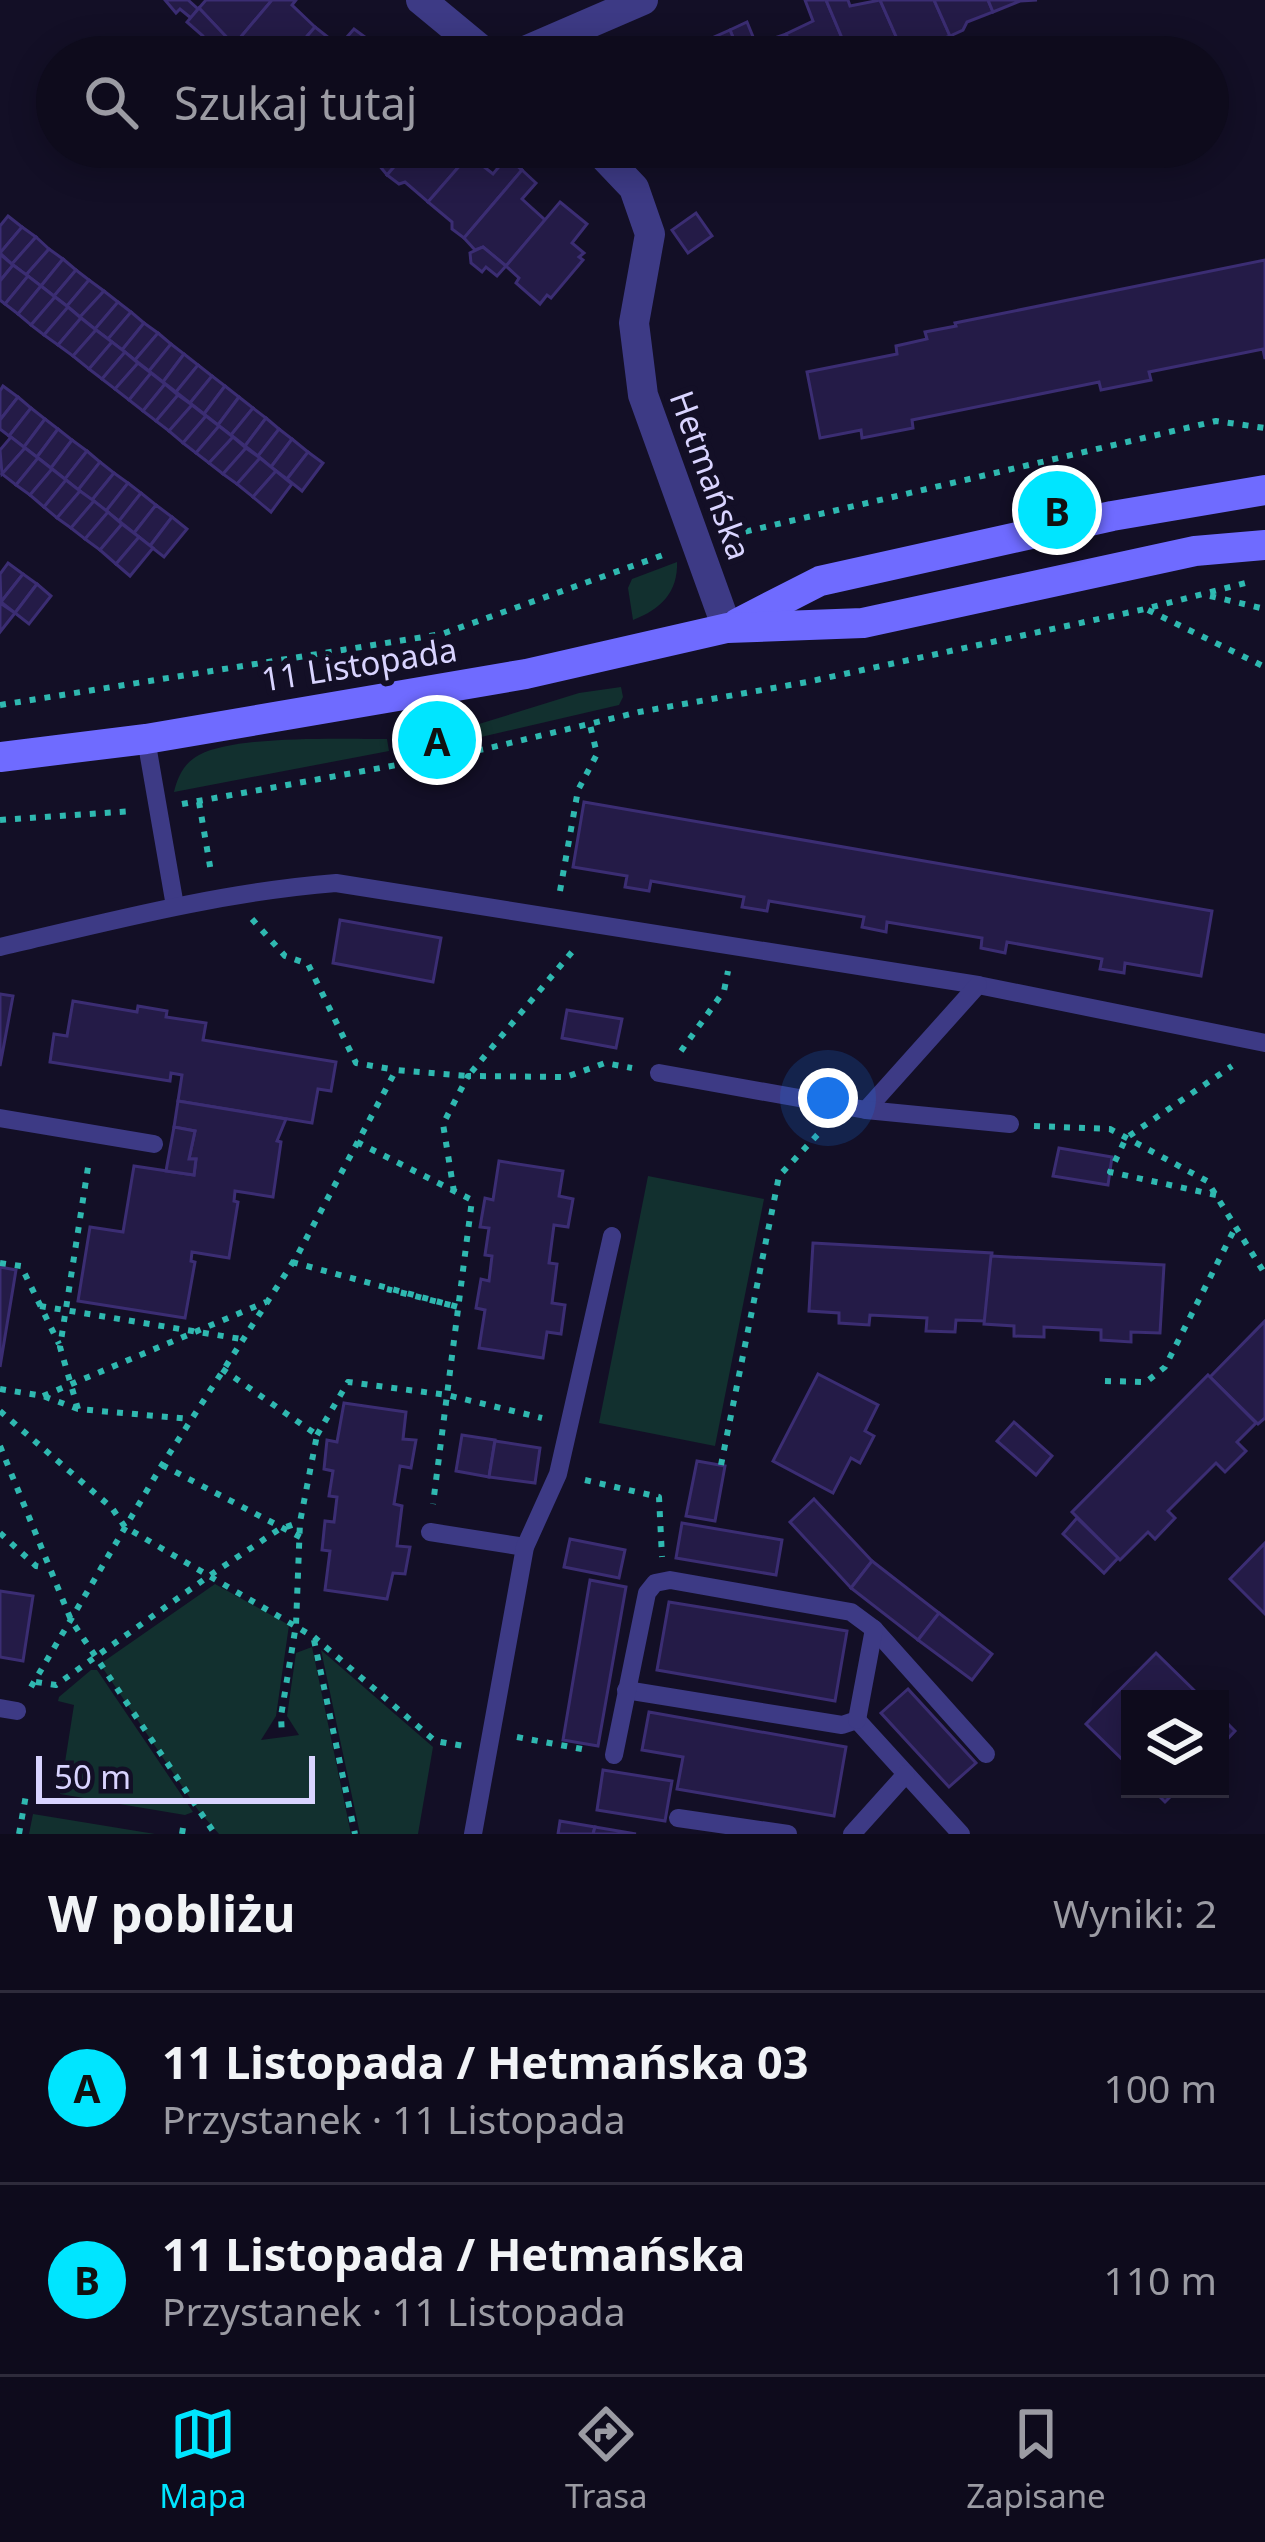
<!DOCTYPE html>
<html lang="pl">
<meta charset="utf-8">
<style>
:root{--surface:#0e0b1c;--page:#1c1929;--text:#f1f3f6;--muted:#9b9ba3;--line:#2e2b3b;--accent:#00e5ff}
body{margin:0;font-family:"Noto Sans",sans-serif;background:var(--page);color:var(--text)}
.controls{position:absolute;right:36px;bottom:36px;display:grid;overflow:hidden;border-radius:0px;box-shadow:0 6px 30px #0003}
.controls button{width:108px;height:108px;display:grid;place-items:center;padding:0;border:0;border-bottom:3px solid var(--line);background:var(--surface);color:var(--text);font:60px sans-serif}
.scale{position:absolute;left:36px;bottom:30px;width:279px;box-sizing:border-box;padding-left:12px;border:6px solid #d9d4ff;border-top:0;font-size:33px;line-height:42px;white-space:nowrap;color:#d9d4ff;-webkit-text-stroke:9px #130f26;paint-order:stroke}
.you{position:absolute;left:828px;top:1098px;width:42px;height:42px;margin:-30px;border:9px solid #fff;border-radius:50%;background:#1a73e8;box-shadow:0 0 0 18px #1a73e833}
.badge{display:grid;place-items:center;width:78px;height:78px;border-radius:50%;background:var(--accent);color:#111;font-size:39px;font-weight:700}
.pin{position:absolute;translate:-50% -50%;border:6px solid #fff;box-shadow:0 3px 12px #0006}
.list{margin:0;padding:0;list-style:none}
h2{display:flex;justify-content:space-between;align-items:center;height:156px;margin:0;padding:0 48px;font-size:51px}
h2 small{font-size:39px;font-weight:400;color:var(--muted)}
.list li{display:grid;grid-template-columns:78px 1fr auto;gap:36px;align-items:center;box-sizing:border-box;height:192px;padding:0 48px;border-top:3px solid var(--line)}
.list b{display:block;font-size:45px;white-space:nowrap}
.list p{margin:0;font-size:39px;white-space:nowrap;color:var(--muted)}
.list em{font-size:39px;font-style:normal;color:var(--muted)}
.icon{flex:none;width:66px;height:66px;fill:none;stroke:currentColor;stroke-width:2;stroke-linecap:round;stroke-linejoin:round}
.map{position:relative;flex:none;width:1265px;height:1834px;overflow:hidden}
.search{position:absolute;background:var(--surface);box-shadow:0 6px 30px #0003;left:36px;right:36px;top:36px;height:132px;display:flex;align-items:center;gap:30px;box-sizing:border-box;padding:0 42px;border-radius:66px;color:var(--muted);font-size:45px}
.sheet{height:540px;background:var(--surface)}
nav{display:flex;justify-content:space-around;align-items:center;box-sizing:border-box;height:168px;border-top:3px solid var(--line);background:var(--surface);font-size:33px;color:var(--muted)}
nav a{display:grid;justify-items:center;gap:6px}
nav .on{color:var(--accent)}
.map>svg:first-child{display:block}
.green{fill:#12302f}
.building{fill:#241b47;stroke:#3b2d73;stroke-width:3}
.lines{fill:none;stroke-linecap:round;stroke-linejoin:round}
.path{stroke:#2fb8b0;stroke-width:6;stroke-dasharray:6 9;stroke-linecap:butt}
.lane{stroke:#3d3a85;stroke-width:18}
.street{stroke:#3d3a85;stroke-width:30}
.secondary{stroke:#6f6bff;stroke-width:30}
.labels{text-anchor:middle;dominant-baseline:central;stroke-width:12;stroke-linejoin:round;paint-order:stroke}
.street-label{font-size:33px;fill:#d9d4ff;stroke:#130f26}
</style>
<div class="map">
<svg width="1265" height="1834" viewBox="0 0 1265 1834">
<rect width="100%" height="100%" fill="#130f26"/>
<g class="green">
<path d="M677,562C678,592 661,609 633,620L628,588L632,579Z"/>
<path d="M621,687L623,697L619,705L481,737L479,724L579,693Z"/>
<path d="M387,739L389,751L174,792C178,776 184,763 199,755C236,735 343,739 387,739Z"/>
<path d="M648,1176L764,1199L715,1446L599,1423Z"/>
<path d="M215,1584L289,1625L276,1716L261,1740L299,1735L287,1716L296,1653L312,1647L351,1834H219L198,1810L102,1667L103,1662Z"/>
<path d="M321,1650L433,1747L418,1834H360Z"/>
<path d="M91,1670H97L193,1812L185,1815L60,1794L74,1705L58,1701L59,1697Z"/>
<path d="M33,1814L155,1834H29Z"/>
</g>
<g class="building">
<path d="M165,0H188L198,9L191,18L180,9L176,13Z"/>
<path d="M206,0H272L234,45L199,8Z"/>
<path d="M272,0H296L292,5L315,27L289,57L245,55L234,45Z"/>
<path d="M805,0H826L850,57H796L786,34L813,21Z"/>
<path d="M826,0H848L850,6L880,0L902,50L885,57H850Z"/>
<path d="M880,0H934L950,36L937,41L929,39L902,50Z"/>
<path d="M934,0H988L993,12L967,22L963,30L950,36Z"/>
<path d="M988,0H1037L1020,1L993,12Z"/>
<path d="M199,8L234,45L224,57H213L204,49L203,36L187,22Z"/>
<path d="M747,22L756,44L786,34L796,57H741L730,30Z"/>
<path d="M315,27L339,46L354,29L369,40L355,57H289Z"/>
<path d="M730,30L741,57H722L712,38Z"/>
<path d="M369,40L383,53L380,57H355Z"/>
<path d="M364,147H411L387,175Z"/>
<path d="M411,147H459L469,155L428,202L405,182L399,184L387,175Z"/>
<path d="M469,155L493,174L507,157L522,170L464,238L452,229V222L428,202Z"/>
<path d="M522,170L536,183L522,199L545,220L506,266L483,247L475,250L464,238Z"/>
<path d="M560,202L587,224L572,243L584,253L579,257L583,260L551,298L547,295L540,304L516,283L519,278L506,266Z"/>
<path d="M696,213L712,236L688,253L672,230Z"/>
<path d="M8,216L22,227L0,253V226Z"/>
<path d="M22,227L36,237L12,264L0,253Z"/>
<path d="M36,237L49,249L26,275L12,264Z"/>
<path d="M483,247L506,266L497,276L486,267L482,272L471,263L470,253Z"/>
<path d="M49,249L63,259L41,286L26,275Z"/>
<path d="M1,255L13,265L0,281V256Z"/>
<path d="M63,259L76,270L54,296L41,286Z"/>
<path d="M1265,260V359L1263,349L1149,372L1151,380L1101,390L1099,382L912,420L913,428L862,438L861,430L820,438L807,372L897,354L896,346L927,339L925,332L956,326L955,323Z"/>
<path d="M13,265L28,276L5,304L0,300V281Z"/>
<path d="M76,270L89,280L67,306L54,296Z"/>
<path d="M28,276L41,286L18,314L5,304Z"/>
<path d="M89,280L104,291L80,317L67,306Z"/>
<path d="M41,286L55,297L31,325L18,314Z"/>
<path d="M104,291L118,302L95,329L80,317Z"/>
<path d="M55,297L68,307L44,335L31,325Z"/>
<path d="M118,302L131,312L108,339L95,329Z"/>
<path d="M68,307L81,318L58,345L44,335Z"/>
<path d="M131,312L144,323L122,350L108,339Z"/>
<path d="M81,318L96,330L73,356L58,345Z"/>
<path d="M144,323L158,333L135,360L122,350Z"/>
<path d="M96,330L112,342L89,369L73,356Z"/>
<path d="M158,333L171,344L149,371L135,360Z"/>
<path d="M112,342L125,352L102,379L89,369Z"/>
<path d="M171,344L184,354L163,382L149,371Z"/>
<path d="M125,352L138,363L115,389L102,379Z"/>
<path d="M184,354L198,365L176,392L163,382Z"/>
<path d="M138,363L151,373L129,400L115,389Z"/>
<path d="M198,365L212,376L190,403L176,392Z"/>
<path d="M151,373L165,384L143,411L129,400Z"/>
<path d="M212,376L225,386L204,414L190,403Z"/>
<path d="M165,384L178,395L156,421L143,411Z"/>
<path d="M3,386L18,397L0,420V391Z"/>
<path d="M225,386L239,397L218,425L204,414Z"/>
<path d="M178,395L192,405L169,431L156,421Z"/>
<path d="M18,397L31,408L9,436L0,429V420Z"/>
<path d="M239,397L253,408L231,435L218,425Z"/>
<path d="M192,405L206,416L183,443L169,431Z"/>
<path d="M31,408L45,419L24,447L9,436Z"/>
<path d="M253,408L266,418L245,446L231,435Z"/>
<path d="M206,416L219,426L196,453L183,443Z"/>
<path d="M266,418L279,429L258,456L245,446Z"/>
<path d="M45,419L58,429L37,457L24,447Z"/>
<path d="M219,426L233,437L209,463L196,453Z"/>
<path d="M58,429L72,440L51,468L37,457Z"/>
<path d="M279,429L292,439L271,467L258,456Z"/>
<path d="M11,437L25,448L2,474L0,450Z"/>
<path d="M233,437L246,448L223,474L209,463Z"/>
<path d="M292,439L308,452L287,479L271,467Z"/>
<path d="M72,440L87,451L65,479L51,468Z"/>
<path d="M25,448L38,458L16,485L2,474Z"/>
<path d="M246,448L260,458L237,484L223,474Z"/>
<path d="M87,451L100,462L78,490L65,479Z"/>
<path d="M308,452L323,463L302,491L287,479Z"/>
<path d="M38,458L52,469L30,495L16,485Z"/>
<path d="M260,458L276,471L253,497L237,484Z"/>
<path d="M100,462L114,473L92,500L78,490Z"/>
<path d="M52,469L66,480L44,507L30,495Z"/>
<path d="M276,471L292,484L271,512L253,497Z"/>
<path d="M114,473L128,483L106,511L92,500Z"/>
<path d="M66,480L80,491L57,518L44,507Z"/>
<path d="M128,483L141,493L119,521L106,511Z"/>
<path d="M80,491L94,501L71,528L57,518Z"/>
<path d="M141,493L156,505L134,533L119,521Z"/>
<path d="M94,501L108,512L85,539L71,528Z"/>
<path d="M156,505L172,517L150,546L134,533Z"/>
<path d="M108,512L122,524L100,550L85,539Z"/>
<path d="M172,517L187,529L164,557L150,546Z"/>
<path d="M122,524L139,537L116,564L100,550Z"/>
<path d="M139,537L153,548L130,576L116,564Z"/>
<path d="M8,563L23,574L1,602L0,574Z"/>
<path d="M23,574L37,584L15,613L1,602Z"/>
<path d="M37,584L51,596L29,624L15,613Z"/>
<path d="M0,603L15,613L0,632Z"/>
<path d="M584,802L1212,911L1201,976L1125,963L1124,973L1100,969L1102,959L1007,942L1005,953L981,948L982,938L887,922L886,932L862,927L864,917L769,901L767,911L742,907L744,897L651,881L649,891L625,887L627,876L573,867Z"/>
<path d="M340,920L441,938L433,982L333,963Z"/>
<path d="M0,994L13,996L0,1066Z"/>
<path d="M73,1001L137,1012L138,1006L167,1011L166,1017L206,1023L203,1040L336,1062L331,1091L318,1089L312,1123L178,1101L182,1075L171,1073L170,1081L50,1062L54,1034L67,1036Z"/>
<path d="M567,1010L622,1019L616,1048L562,1038Z"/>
<path d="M178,1101L286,1119L277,1141L281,1142L273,1197L235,1191L234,1201L238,1202L229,1258L192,1252L191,1261L195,1262L185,1318L78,1301L90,1227L123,1232L134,1166L194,1175L196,1159H189L195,1131L174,1127Z"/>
<path d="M174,1127L195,1131L189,1159H196L194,1175L166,1171Z"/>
<path d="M1059,1148L1112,1157L1108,1185L1053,1176Z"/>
<path d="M499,1161L563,1171L559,1196L573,1199L568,1227L554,1225L549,1263L557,1264L552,1303L565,1305L561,1334L547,1332L543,1358L479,1348L485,1310L476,1308L481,1279L489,1281L492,1256L485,1255L489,1228L480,1227L485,1198L493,1200Z"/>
<path d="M813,1243L992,1253L985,1321L956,1320L955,1332L926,1331L927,1318L870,1315L869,1325L839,1323V1313L809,1311Z"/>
<path d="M991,1256L1164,1265L1160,1333L1131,1332V1342L1101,1340V1330L1044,1327V1337L1014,1336V1326L984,1324Z"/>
<path d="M0,1267L16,1270L0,1367Z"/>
<path d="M1265,1321V1418L1258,1424L1210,1377Z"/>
<path d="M818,1374L878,1405L865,1431L874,1436L860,1463L851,1458L833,1493L773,1461Z"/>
<path d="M1208,1375L1256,1423L1237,1442L1246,1451L1225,1472L1216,1463L1168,1511L1175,1518L1155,1539L1148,1532L1120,1560L1072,1512Z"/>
<path d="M344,1403L406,1412L403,1439L416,1440L411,1468L400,1466L394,1504L402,1506L397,1546L410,1547L405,1574L393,1573L387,1599L325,1590L330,1551L322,1550L325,1521L334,1522L337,1497L329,1496L333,1471L324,1469L327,1440L337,1442Z"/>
<path d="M1014,1422L1052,1456L1036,1475L997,1441Z"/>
<path d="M462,1435L495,1440L489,1477L456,1471Z"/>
<path d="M495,1441L540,1448L535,1483L489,1477Z"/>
<path d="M697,1461L725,1466L715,1521L686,1516Z"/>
<path d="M814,1499L872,1561L851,1588L790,1522Z"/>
<path d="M1077,1518L1118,1558L1104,1573L1063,1534Z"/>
<path d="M682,1523L782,1540L776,1575L676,1558Z"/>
<path d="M570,1539L625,1550L619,1578L564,1567Z"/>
<path d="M1265,1543V1614L1230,1579Z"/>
<path d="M872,1561L939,1613L918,1640L851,1588Z"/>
<path d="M590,1580L626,1587L598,1746L563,1740Z"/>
<path d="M0,1591L33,1596L23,1661L0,1657Z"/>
<path d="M669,1602L847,1631L835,1701L657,1670Z"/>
<path d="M939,1613L992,1654L972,1680L918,1640Z"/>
<path d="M1156,1653L1203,1699H1130V1767L1086,1724Z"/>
<path d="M908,1689L976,1763L949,1787L881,1713Z"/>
<path d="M649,1712L846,1747L834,1816L677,1789L683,1757L642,1750Z"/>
<path d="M1220,1716L1235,1731L1220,1747Z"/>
<path d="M603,1770L672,1781L665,1821L597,1810Z"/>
<path d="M1152,1789H1178L1165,1802Z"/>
<path d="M560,1821L595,1827L593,1834H558Z"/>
<path d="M595,1827L636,1834H593Z"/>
</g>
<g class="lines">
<g class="path">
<path d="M731,535L1216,421L1265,428"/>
<path d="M1210,596L1265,609"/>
<path d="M1148,610L1265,667"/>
<path d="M0,705L442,634L666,554"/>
<path d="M199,802L211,872"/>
<path d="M182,804L485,749L639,712L807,682L1145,609L1249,582"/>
<path d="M0,820L133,811"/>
<path d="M560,891L578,790L597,754L590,725"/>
<path d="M252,919L285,956L308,964L356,1063L396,1070"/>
<path d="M681,1051L724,991L728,971"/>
<path d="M1034,1126L1110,1129L1207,1181L1265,1274"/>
<path d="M357,1142L472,1200L433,1504"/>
<path d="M454,1192L443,1124L468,1076L566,1077L605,1063L632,1068"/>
<path d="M1216,1195L1110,1172L1126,1138L1232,1066"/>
<path d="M292,1262L458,1307L387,1289"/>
<path d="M0,1263L21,1266L59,1344"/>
<path d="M40,1306L241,1339"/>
<path d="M222,1369L317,1435L300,1522L296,1625L281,1716L282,1736"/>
<path d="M1105,1381L1146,1382L1165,1367L1236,1226"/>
<path d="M0,1389L43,1396L78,1409L190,1419"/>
<path d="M43,1396L266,1302"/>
<path d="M78,1409L60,1347L89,1161"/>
<path d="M0,1411L112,1508L125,1527L314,1637L435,1741L464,1746"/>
<path d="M317,1435L348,1382L447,1395L542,1418"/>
<path d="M0,1446L71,1620L215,1834"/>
<path d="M162,1465L302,1538"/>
<path d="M721,1465L779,1176L821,1131"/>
<path d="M585,1480L659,1497L662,1557"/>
<path d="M0,1533L36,1566L47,1568"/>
<path d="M314,1640L355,1834"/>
<path d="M36,1682L56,1685L209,1576L278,1530L300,1522"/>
<path d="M31,1687L162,1465L297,1256L396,1070L468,1076L577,946"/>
<path d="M517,1737L587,1750"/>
<path d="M19,1834L26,1795"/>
<path d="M182,1834L184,1822"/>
</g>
<g class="lane">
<path d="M146,739L175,906"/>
<path d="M0,947C111,921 222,892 336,883L978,985L1265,1043"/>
<path d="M659,1073L866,1110L978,985"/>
<path d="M866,1110L1010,1124"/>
<path d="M0,1118L154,1144"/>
<path d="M430,1532L525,1547"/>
<path d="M874,1629L986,1754"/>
<path d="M626,1690L842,1725L857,1720"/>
<path d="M0,1708L17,1711"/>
<path d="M857,1720L961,1834"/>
<path d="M614,1755L647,1593L655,1583L670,1580L851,1612L874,1629L857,1720"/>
<path d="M678,1818L788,1834"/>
<path d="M473,1834L525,1547L558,1474L612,1236"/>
<path d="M852,1834L906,1774"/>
</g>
<g class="street">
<path d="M421,0L490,57"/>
<path d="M511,57L643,0"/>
<path d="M595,147L634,188L650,234L634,323L643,395L727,628"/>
</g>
<g class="secondary">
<path d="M738,623L820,581L1112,516L1265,490"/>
<path d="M0,757L146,739L526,674L727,628L863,623L1195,551L1265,545"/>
</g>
</g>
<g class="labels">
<g class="street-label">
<text transform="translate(711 475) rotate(70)">Hetmańska</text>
<text transform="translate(359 664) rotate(-9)">11 Listopada</text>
</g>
</g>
</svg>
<div class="controls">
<button><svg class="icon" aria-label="layers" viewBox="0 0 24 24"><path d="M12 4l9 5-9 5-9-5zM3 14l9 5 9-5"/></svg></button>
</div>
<div class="scale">50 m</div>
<div class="you"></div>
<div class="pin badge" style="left:437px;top:740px">A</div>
<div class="pin badge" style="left:1057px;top:510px">B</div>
<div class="search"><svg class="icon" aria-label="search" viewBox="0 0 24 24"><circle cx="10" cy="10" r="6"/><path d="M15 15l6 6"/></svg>Szukaj tutaj</div>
</div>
<section class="sheet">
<h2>W pobliżu<small>Wyniki: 2</small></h2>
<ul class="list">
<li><span class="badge">A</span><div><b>11 Listopada / Hetmańska 03</b><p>Przystanek · 11 Listopada</p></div><em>100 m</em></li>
<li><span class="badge">B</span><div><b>11 Listopada / Hetmańska</b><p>Przystanek · 11 Listopada</p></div><em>110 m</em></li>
</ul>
</section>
<nav>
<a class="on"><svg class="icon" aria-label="map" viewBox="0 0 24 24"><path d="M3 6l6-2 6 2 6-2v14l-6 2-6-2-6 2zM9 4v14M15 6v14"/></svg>Mapa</a>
<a><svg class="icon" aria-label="directions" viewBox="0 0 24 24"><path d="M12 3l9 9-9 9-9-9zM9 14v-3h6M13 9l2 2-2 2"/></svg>Trasa</a>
<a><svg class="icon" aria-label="saved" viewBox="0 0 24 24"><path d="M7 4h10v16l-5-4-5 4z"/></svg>Zapisane</a>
</nav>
